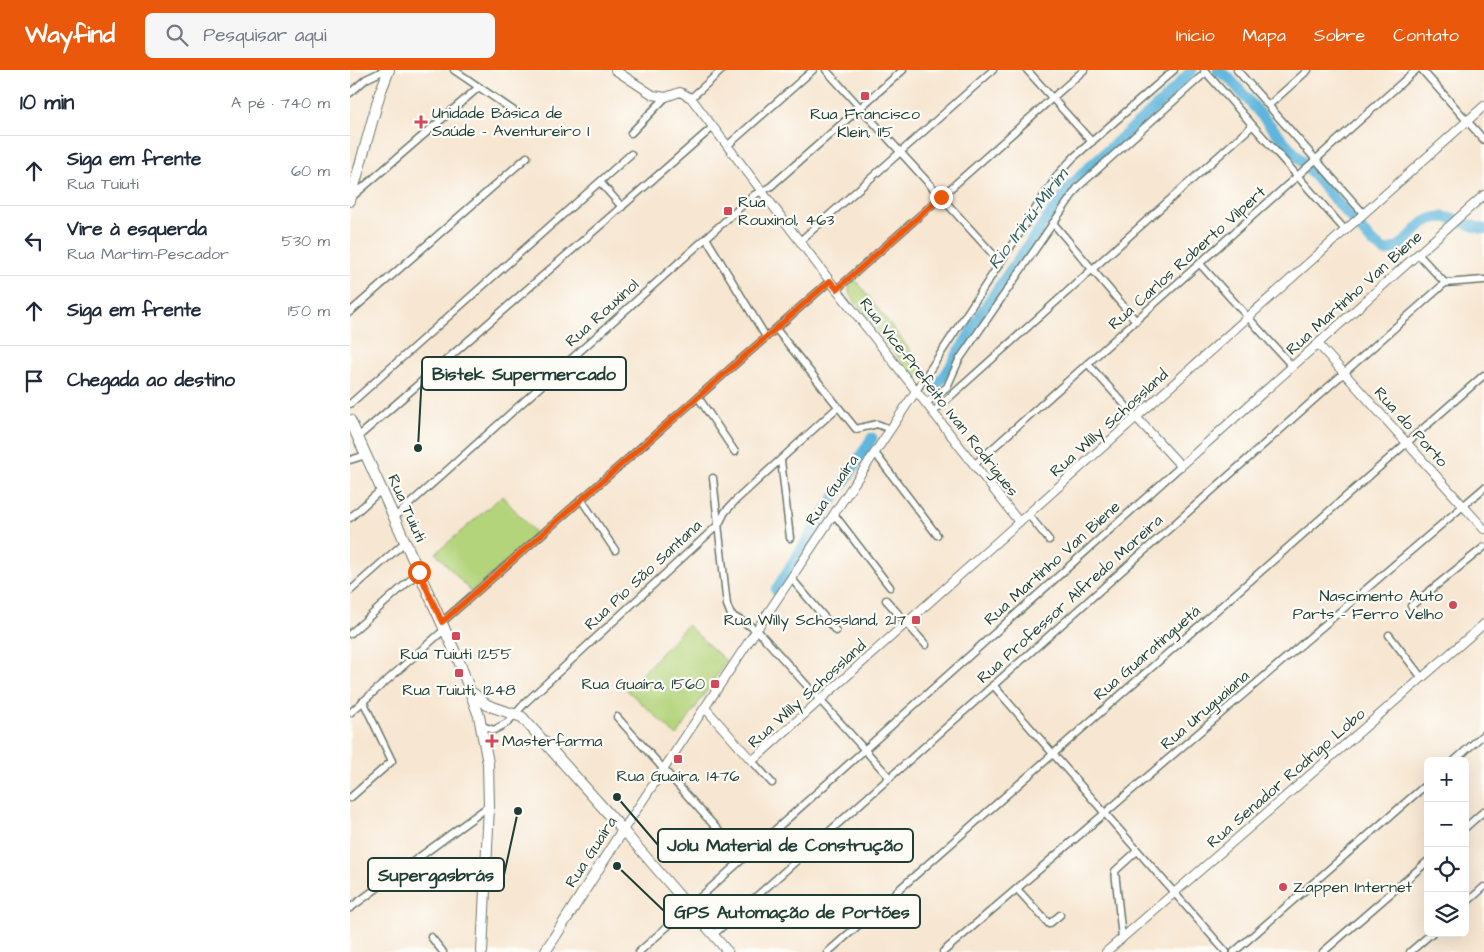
<!DOCTYPE html>
<html lang="pt">
<meta charset="utf-8">
<style>
:root{--surface:#fff;--page:#f6f6f7;--text:#1f2937;--muted:#747a83;--line:#e0e1e3;--accent:#ea580c}
body{margin:0;font-family:"Architects Daughter",sans-serif;background:var(--page);color:var(--text)}
.controls{position:absolute;right:15px;bottom:15px;display:grid;overflow:hidden;border-radius:8px;box-shadow:0 5px 20px #0002}
.controls button{width:45px;height:45px;display:grid;place-items:center;padding:0;border:0;border-bottom:1px solid var(--line);background:var(--surface);color:var(--text);font:25px sans-serif}
.stop{position:absolute;width:15px;height:15px;margin:-11px;border:4px solid #ea580c;border-radius:50%;background:#fff}
.stop.end{background:#ea580c;border-color:#fff;box-shadow:0 1px 5px #0008}
.list{margin:0;padding:0;list-style:none}
h2{display:flex;justify-content:space-between;align-items:center;height:65px;margin:0;padding:0 20px;font-size:21px}
h2 small{font-size:16px;font-weight:400;color:var(--muted)}
.list li{display:grid;grid-template-columns:32px 1fr auto;gap:15px;align-items:center;box-sizing:border-box;height:70px;padding:0 20px;border-top:1px solid var(--line)}
.list b{display:block;font-size:19px;white-space:nowrap}
.list p{margin:0;font-size:16px;white-space:nowrap;color:var(--muted)}
.list em{font-size:16px;font-style:normal;color:var(--muted)}
.icon{flex:none;width:28px;height:28px;fill:none;stroke:currentColor;stroke-width:2;stroke-linecap:round;stroke-linejoin:round}
.map{position:relative;flex:none;width:1134px;height:882px;overflow:hidden}
header{display:flex;align-items:center;gap:30px;box-sizing:border-box;height:70px;padding:0 25px;background:var(--accent);color:#fff}
header strong{font-size:24px}
nav{display:flex;gap:28px;margin-inline-start:auto;font-size:18px}
.search{width:350px;height:45px;background:var(--page);display:flex;align-items:center;gap:12px;box-sizing:border-box;padding:0 18px;border-radius:8px;color:var(--muted);font-size:19px}
main{display:flex}
aside{flex:1;background:var(--surface)}
.map>svg:first-child{display:block}
.green{fill:#b4d47c;stroke:#6a8858}
.lines{fill:none;stroke-linecap:round;stroke-linejoin:round}
.river{stroke:#5fb6dc;stroke-width:11}
.minor-casing{stroke:#6b786b;stroke-width:9}
.tertiary-casing{stroke:#6b786b;stroke-width:10}
.secondary-casing{stroke:#6b786b;stroke-width:11}
.primary-casing{stroke:#6b786b;stroke-width:12}
.minor{stroke:#fff;stroke-width:6}
.tertiary{stroke:#fff;stroke-width:8}
.secondary{stroke:#fff;stroke-width:9}
.primary{stroke:#fff;stroke-width:10}
.route{stroke:#ea580c;stroke-width:6}
.poi-dot{fill:#d1495b;stroke:#fdfcf7;stroke-width:2}
.labels{text-anchor:middle;dominant-baseline:central;stroke-width:4.5;stroke-linejoin:round;paint-order:stroke}
.poi-label{font-size:16px;fill:#1f3d34;stroke:#fdfcf7;text-anchor:start}
.street-label{font-size:16px;fill:#1f3d34;stroke:#fdfcf7}
.water-label{font-size:18px;font-style:italic;fill:#326166;stroke:#fdfcf7}
.leader{fill:none;stroke:#1f3d34;stroke-width:2}
.callout-dot{fill:#1f3d34;stroke:#fdfcf7;stroke-width:2}
.callout{fill:#fdfcf7;stroke:#1f3d34;stroke-width:2}
.callout-label{font-size:18px;text-anchor:middle;font-weight:bold;fill:#1f3d34}
</style>
<header>
<strong>Wayfind</strong>
<div class="search"><svg class="icon" aria-label="search" viewBox="0 0 24 24"><circle cx="10" cy="10" r="6"/><path d="M15 15l6 6"/></svg>Pesquisar aqui</div>
<nav><a>Início</a><a>Mapa</a><a>Sobre</a><a>Contato</a></nav>
</header>
<main>
<aside>
<h2>10 min<small>A pé · 740 m</small></h2>
<ul class="list">
<li><svg class="icon" aria-label="ahead" viewBox="0 0 24 24"><path d="M12 20V5M6 11l6-6 6 6"/></svg><div><b>Siga em frente</b><p>Rua Tuiuti</p></div><em>60 m</em></li>
<li><svg class="icon" aria-label="left" viewBox="0 0 24 24"><path d="M17 20v-9H6M10 6l-5 5 5 5"/></svg><div><b>Vire à esquerda</b><p>Rua Martim-Pescador</p></div><em>530 m</em></li>
<li><svg class="icon" aria-label="ahead" viewBox="0 0 24 24"><path d="M12 20V5M6 11l6-6 6 6"/></svg><div><b>Siga em frente</b></div><em>150 m</em></li>
<li><svg class="icon" aria-label="arrive" viewBox="0 0 24 24"><path d="M6 21V4h12l-3 4 3 4H6"/></svg><div><b>Chegada ao destino</b></div></li>
</ul>
</aside>
<div class="map">
<svg width="1134" height="882" viewBox="0 0 1134 882">
<rect width="100%" height="100%" fill="#fdfcf7"/>
<filter id="ink" filterUnits="userSpaceOnUse"><feTurbulence type="fractalNoise" baseFrequency=".02" numOctaves="2"/><feDisplacementMap in="SourceGraphic" scale="10" xChannelSelector="R" yChannelSelector="G"/><feConvolveMatrix kernelMatrix="1 2 1 2 8 2 1 2 1" color-interpolation-filters="sRGB"/></filter>
<filter id="wash" filterUnits="userSpaceOnUse"><feTurbulence type="fractalNoise" baseFrequency=".0096" numOctaves="4" result="noise"/><feDisplacementMap in="SourceGraphic" scale="20" xChannelSelector="R" yChannelSelector="G"/><feGaussianBlur stdDeviation="1.12" result="paint"/><feColorMatrix in="noise" values="0 0 0 0 0 0 0 0 0 0 0 0 0 0 0 0 0 1.4 0 .05"/><feComposite in="paint" operator="in"/></filter>
<g filter="url(#wash)">
<rect width="100%" height="100%" fill="#f7e6d1"/>
<g class="green">
<path d="M505,209L575,300L567,305H561L499,223V215Z"/>
<path d="M152,426L187,465L121,522L86,483Z"/>
<path d="M337,555L376,591L327,666L277,620Z"/>
</g>
<g class="lines">
<g class="river">
<path d="M868,1L879,8L1022,172L1035,181C1065,176 1063,147 1093,147C1106,148 1121,157 1134,159"/>
<path d="M586,315L596,304L637,234L718,119L739,97L818,26L842,0"/>
<path d="M426,520L522,368"/>
</g>
</g>
</g>
<g filter="url(#ink)">
<g class="lines">
<g class="minor-casing">
<g id="minor">
<path d="M104,0L167,43"/>
<path d="M476,0L650,192"/>
<path d="M677,0L742,72"/>
<path d="M854,0L995,160"/>
<path d="M887,0L1013,143"/>
<path d="M1072,0L1134,70"/>
<path d="M0,23L16,9L35,0"/>
<path d="M341,28L372,0"/>
<path d="M919,35L958,0"/>
<path d="M281,63L316,27"/>
<path d="M377,76L463,0"/>
<path d="M250,112L272,137"/>
<path d="M2,127L129,17"/>
<path d="M703,153L786,251"/>
<path d="M356,168L416,267"/>
<path d="M450,171L643,0"/>
<path d="M1068,184L1095,213L1134,210"/>
<path d="M850,194L942,296"/>
<path d="M487,219L734,0"/>
<path d="M0,242L177,87"/>
<path d="M426,259L506,359L527,354L540,359"/>
<path d="M738,294L786,347"/>
<path d="M566,321L709,103L724,87L824,0"/>
<path d="M348,327L385,382"/>
<path d="M576,333L597,317L609,290L728,117L855,3"/>
<path d="M0,334L281,84"/>
<path d="M583,342L902,56"/>
<path d="M8,367L363,57"/>
<path d="M525,383L587,465"/>
<path d="M0,390L16,385"/>
<path d="M431,390L440,468"/>
<path d="M624,395L1066,0"/>
<path d="M363,408L377,535L381,545L407,560L540,708"/>
<path d="M231,429L265,480"/>
<path d="M484,444L540,517"/>
<path d="M678,444L699,470"/>
<path d="M45,447L404,125L420,117L553,0"/>
<path d="M0,448L32,419"/>
<path d="M441,508L486,561"/>
<path d="M0,521L56,471"/>
<path d="M536,530L576,575"/>
<path d="M1061,536L1134,477"/>
<path d="M92,552L480,211"/>
<path d="M0,564L69,502"/>
<path d="M1039,565L1072,608"/>
<path d="M643,615L876,882"/>
<path d="M0,643L95,559"/>
<path d="M267,647L369,761"/>
<path d="M132,656L144,660L157,653L176,632L369,454L375,442L386,430L488,337"/>
<path d="M402,691L422,713"/>
<path d="M1104,691L1134,664"/>
<path d="M0,728L42,691L13,631"/>
<path d="M1115,758L1134,741"/>
<path d="M667,819L699,854L710,845"/>
<path d="M1115,834L1134,817"/>
<path d="M0,838L139,736"/>
<path d="M363,865L1095,213"/>
<path d="M81,867L93,882"/>
<path d="M772,868L765,801L787,781"/>
<path d="M289,882L831,396"/>
<path d="M478,882L1134,305"/>
<path d="M593,882L1134,418"/>
<path d="M884,882L1078,713"/>
<path d="M973,882L1078,791"/>
<path d="M1060,882L1082,863"/>
</g>
</g>
<g class="tertiary-casing">
<g id="tertiary">
<path d="M265,0L303,25L316,27L330,22L341,28L480,211L669,452"/>
<path d="M968,274L1134,459"/>
<path d="M786,347L831,396L1134,125"/>
<path d="M355,638L402,691L1134,36"/>
<path d="M273,760L566,321"/>
<path d="M756,882L1134,554"/>
</g>
</g>
<g class="secondary-casing">
<path id="secondary" d="M273,760L378,882"/>
</g>
<g class="primary-casing">
<g id="primary">
<path d="M0,131L30,23L39,0"/>
<path d="M0,350L109,591L129,646L138,693L139,736L132,882"/>
<path d="M124,624L137,635L172,647L273,760L195,882"/>
</g>
</g>
<use href="#minor" class="minor"/>
<use href="#tertiary" class="tertiary"/>
<use href="#secondary" class="secondary"/>
<use href="#primary" class="primary"/>
</g>
</g>
<g class="lines" filter="url(#ink)">
<path class="route" d="M69,502L92,552L480,211L487,219L591,127"/>
</g>
<g class="poi-dot">
<rect x="510" y="21" width="10" height="10" rx="2.5"/>
<path d="M68.5 44.5h5v5h5v5h-5v5h-5v-5h-5v-5h5z"/>
<rect x="373" y="136" width="10" height="10" rx="2.5"/>
<circle cx="1103" cy="535" r="5"/>
<rect x="561" y="545" width="10" height="10" rx="2.5"/>
<rect x="101" y="561" width="10" height="10" rx="2.5"/>
<rect x="104" y="598" width="10" height="10" rx="2.5"/>
<rect x="360" y="609" width="10" height="10" rx="2.5"/>
<path d="M139.5 663.5h5v5h5v5h-5v5h-5v-5h-5v-5h5z"/>
<rect x="323" y="684" width="10" height="10" rx="2.5"/>
<circle cx="933" cy="817" r="5"/>
</g>
<g class="labels">
<g class="poi-label">
<text x="82" y="43">Unidade Básica de<tspan x="82" dy="18">Saúde - Aventureiro I</tspan></text>
<text x="515" y="44" text-anchor="middle">Rua Francisco<tspan x="515" dy="18">Klein, 115</tspan></text>
<text x="388" y="132">Rua<tspan x="388" dy="18">Rouxinol, 463</tspan></text>
<text x="1093" y="526" text-anchor="end">Nascimento Auto<tspan x="1093" dy="18">Parts - Ferro Velho</tspan></text>
<text x="556" y="550" text-anchor="end">Rua Willy Schossland, 217</text>
<text x="106" y="584" text-anchor="middle">Rua Tuiuti 1255</text>
<text x="355" y="614" text-anchor="end">Rua Guaíra, 1560</text>
<text x="109" y="620" text-anchor="middle">Rua Tuiuti, 1248</text>
<text x="152" y="671">Masterfarma</text>
<text x="328" y="706" text-anchor="middle">Rua Guaíra, 1476</text>
<text x="943" y="817">Zappen Internet</text>
</g>
<g class="street-label">
<text transform="translate(837 188) rotate(-42)">Rua Carlos Roberto Vilpert</text>
<text transform="translate(1004 223) rotate(-42)">Rua Martinho Van Biene</text>
<text transform="translate(252 243) rotate(-42)">Rua Rouxinol</text>
<text transform="translate(589 327) rotate(52)">Rua Vice-Prefeito Ivan Rodrigues</text>
<text transform="translate(759 353) rotate(-42)">Rua Willy Schossland</text>
<text transform="translate(1061 357) rotate(48)">Rua do Porto</text>
<text transform="translate(482 420) rotate(-56)">Rua Guaíra</text>
<text transform="translate(57 438) rotate(66)">Rua Tuiuti</text>
<text transform="translate(702 493) rotate(-42)">Rua Martinho Van Biene</text>
<text transform="translate(293 505) rotate(-43)">Rua Pio São Santana</text>
<text transform="translate(720 529) rotate(-42)">Rua Professor Alfredo Moreira</text>
<text transform="translate(797 583) rotate(-41)">Rua Guaratinguetá</text>
<text transform="translate(457 624) rotate(-42)">Rua Willy Schossland</text>
<text transform="translate(855 640) rotate(-41)">Rua Uruguaiana</text>
<text transform="translate(936 708) rotate(-41)">Rua Senador Rodrigo Lobo</text>
<text transform="translate(241 782) rotate(-57)">Rua Guaíra</text>
</g>
<g class="water-label">
<text transform="translate(678 149) rotate(-53)">Rio Iririú-Mirim</text>
</g>
</g>
<path class="leader" d="M68 378L72 303M267 727L308 775M168 741L154 805M267 796L314 841"/>
<g class="callout-dot">
<circle cx="68" cy="378" r="5"/>
<circle cx="267" cy="727" r="5"/>
<circle cx="168" cy="741" r="5"/>
<circle cx="267" cy="796" r="5"/>
</g>
<g class="callout">
<rect x="72" y="287" width="204" height="33" rx="5"/>
<rect x="308" y="759" width="255" height="33" rx="5"/>
<rect x="18" y="788" width="136" height="33" rx="5"/>
<rect x="314" y="825" width="256" height="33" rx="5"/>
</g>
<g class="callout-label">
<text x="174" y="310">Bistek Supermercado</text>
<text x="435" y="781">Jolu Material de Construção</text>
<text x="86" y="811">Supergasbrás</text>
<text x="442" y="848">GPS Automação de Portões</text>
</g>
</svg>
<div class="controls">
<button>+</button>
<button>−</button>
<button><svg class="icon" aria-label="locate" viewBox="0 0 24 24"><circle cx="12" cy="12" r="6"/><path d="M12 2v4M12 18v4M2 12h4M18 12h4"/></svg></button>
<button><svg class="icon" aria-label="layers" viewBox="0 0 24 24"><path d="M12 4l9 5-9 5-9-5zM3 14l9 5 9-5"/></svg></button>
</div>
<div class="stop" style="left:69px;top:502px"></div>
<div class="stop end" style="left:591px;top:127px"></div>
</div>
</main>
